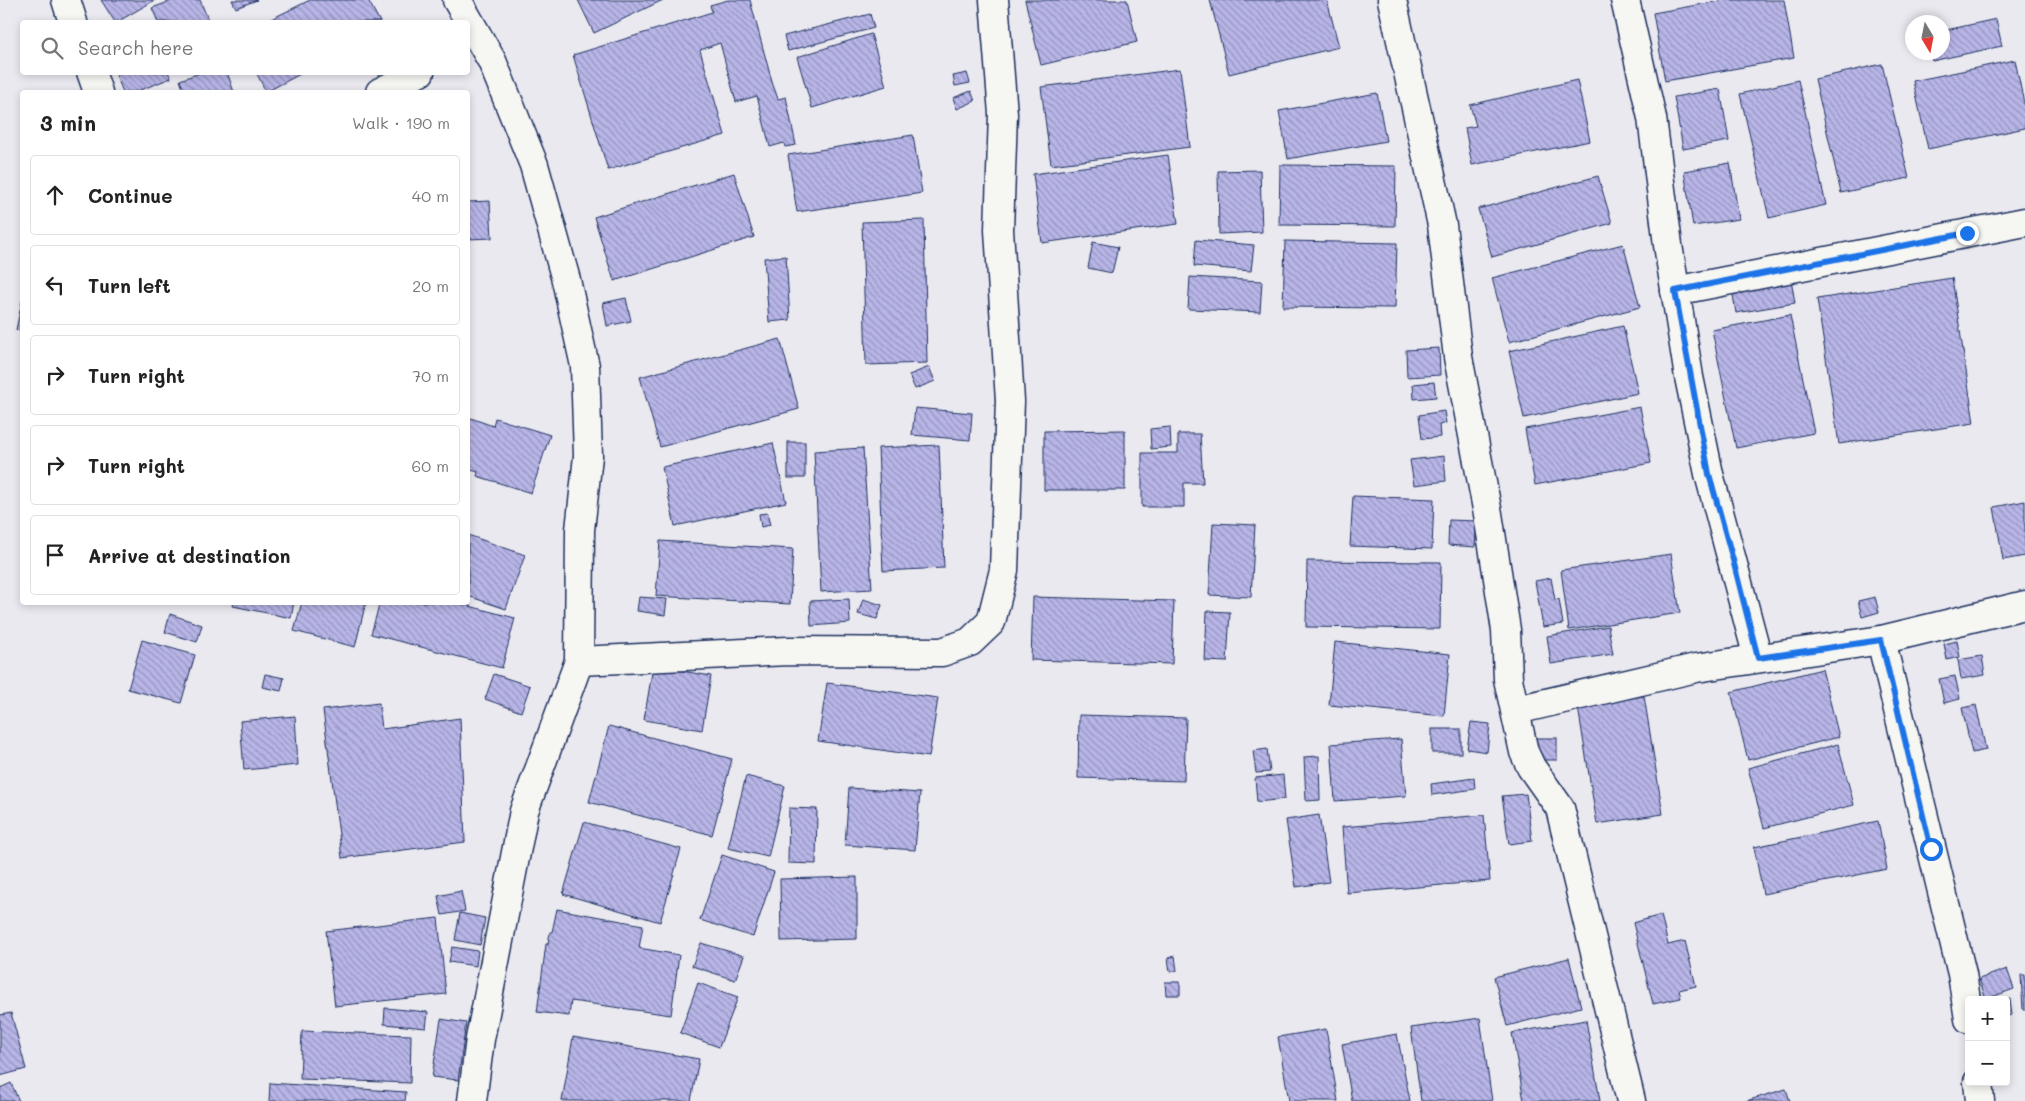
<!DOCTYPE html>
<meta charset="utf-8">
<style>
:root{--surface:#fff;--page:#f2f2f2;--text:#222;--muted:#767676;--line:#e0e0e0}
body{margin:0;font-family:Mali,sans-serif;background:var(--page);color:var(--text)}
.controls{position:absolute;right:15px;bottom:15px;display:grid;overflow:hidden;border-radius:5px;box-shadow:0 2px 8px #0003}
.controls button{width:45px;height:45px;display:grid;place-items:center;padding:0;border:0;border-bottom:1px solid var(--line);background:var(--surface);color:var(--text);font:25px sans-serif}
.compass{position:absolute;left:1905px;top:15px;width:45px;height:45px;border-radius:50%;background:var(--surface);box-shadow:0 2px 8px #0003;rotate:170deg}
.stop{position:absolute;width:15px;height:15px;margin:-11px;border:4px solid #1a73e8;border-radius:50%;background:#fff}
.stop.end{background:#1a73e8;border-color:#fff;box-shadow:0 1px 5px #0008}
.list{margin:0;padding:0;list-style:none}
h2{display:flex;justify-content:space-between;align-items:center;height:65px;margin:0;padding:0 20px;font-size:21px}
h2 small{font-size:16px;font-weight:400;color:var(--muted)}
.list li{display:grid;grid-template-columns:32px 1fr auto;gap:15px;align-items:center;box-sizing:border-box;height:80px;margin:0 10px 10px;padding:0 10px;border:1px solid var(--line);border-radius:5px}
.list b{display:block;font-size:19px;white-space:nowrap}
.list em{font-size:16px;font-style:normal;color:var(--muted)}
.icon{flex:none;width:28px;height:28px;fill:none;stroke:currentColor;stroke-width:2;stroke-linecap:round;stroke-linejoin:round}
.map{position:relative;flex:none;width:2025px;height:1101px;overflow:hidden}
.search{position:absolute;background:var(--surface);box-shadow:0 2px 8px #0003;left:20px;top:20px;width:450px;height:55px;display:flex;align-items:center;gap:12px;box-sizing:border-box;padding:0 18px;border-radius:5px;color:var(--muted);font-size:19px}
.panel{position:absolute;background:var(--surface);box-shadow:0 2px 8px #0003;left:20px;top:90px;width:450px;height:515px;border-radius:5px}
.map>svg:first-child{display:block}
.building{fill:url(#building-back-hatch);stroke:#1b2f5e}
.lines{fill:none;stroke-linecap:round;stroke-linejoin:round}
.minor-casing{stroke:#1b2f5e;stroke-width:31}
.minor{stroke:#f6f6f2;stroke-width:28}
.route{stroke:#1a73e8;stroke-width:6}
</style>
<div class="map">
<svg width="2025" height="1101" viewBox="0 0 2025 1101">
<defs>
<pattern id="building-back-hatch" width="6" height="6" patternUnits="userSpaceOnUse" patternTransform="scale(1.25)"><rect width="6" height="6" fill="#b8b5e7"/><path d="M-1 5l2 2M0 0l6 6M5-1l2 2" fill="none" stroke="#9594be"/></pattern>
</defs>
<rect width="100%" height="100%" fill="#eae9f0"/>
<filter id="ink" filterUnits="userSpaceOnUse"><feTurbulence type="fractalNoise" baseFrequency=".02" numOctaves="2"/><feDisplacementMap in="SourceGraphic" scale="10" xChannelSelector="R" yChannelSelector="G"/><feConvolveMatrix kernelMatrix="1 2 1 2 8 2 1 2 1" color-interpolation-filters="sRGB"/></filter>
<g filter="url(#ink)">
<g class="building">
<path d="M101,0H155L117,22H115Z"/>
<path d="M174,0H200L209,22H158L152,8Z"/>
<path d="M232,0H257L236,8Z"/>
<path d="M310,0H368L380,22H265Z"/>
<path d="M578,0H663L594,33Z"/>
<path d="M728,0H750L772,82L778,99L786,97L796,145L785,147L784,143L770,147L757,96L736,102L720,43L700,50L725,135L608,170L573,55L712,12L710,5Z"/>
<path d="M1025,0H1127L1137,42L1041,65Z"/>
<path d="M1210,0H1327L1339,47L1229,74Z"/>
<path d="M1725,0H1784L1794,58L1665,81L1653,13Z"/>
<path d="M870,14L874,28L788,51L784,36Z"/>
<path d="M1996,19L2002,46L1932,61L1930,52H1942V31Z"/>
<path d="M871,34L886,86L812,108L797,57Z"/>
<path d="M2015,60L2025,108V128L1928,149L1913,81Z"/>
<path d="M1882,64L1909,178L1841,193L1815,79Z"/>
<path d="M1180,69L1190,147L1051,165L1041,87Z"/>
<path d="M122,72H168L171,78L135,92H123L116,75Z"/>
<path d="M202,72H227L234,92H184L180,80Z"/>
<path d="M256,72H304L266,92Z"/>
<path d="M967,73L970,83L955,86L953,76Z"/>
<path d="M1577,80L1590,141L1472,165L1465,128L1476,126L1470,105Z"/>
<path d="M1798,80L1826,205L1769,218L1740,94Z"/>
<path d="M1720,89L1729,141L1683,149L1674,97Z"/>
<path d="M971,91L975,101L957,109L953,98Z"/>
<path d="M1377,93L1386,141L1288,159L1279,111Z"/>
<path d="M913,135L922,193L797,212L788,155Z"/>
<path d="M1168,155L1178,224L1042,243L1033,174Z"/>
<path d="M1730,163L1739,219L1693,226L1684,171Z"/>
<path d="M1280,165L1396,166L1395,226L1279,225Z"/>
<path d="M1260,170L1262,232L1219,234L1218,171Z"/>
<path d="M734,173L754,237L614,281L594,217Z"/>
<path d="M1598,176L1612,223L1492,257L1478,209Z"/>
<path d="M490,201L492,238L468,239V202Z"/>
<path d="M924,220L927,363L866,365L862,222Z"/>
<path d="M1196,240L1254,245L1251,271L1194,266Z"/>
<path d="M1285,241L1397,243L1395,308L1283,307Z"/>
<path d="M1093,242L1118,247L1112,273L1088,268Z"/>
<path d="M1623,244L1640,307L1509,342L1492,278Z"/>
<path d="M786,256L790,320L769,322L764,258Z"/>
<path d="M1190,277L1262,281L1260,312L1188,309Z"/>
<path d="M1952,278L1974,423L1839,444L1817,299Z"/>
<path d="M1791,279L1795,303L1736,313L1732,289Z"/>
<path d="M626,298L631,321L607,326L603,303Z"/>
<path d="M22,301V331L16,330Z"/>
<path d="M1790,315L1814,433L1736,448L1712,330Z"/>
<path d="M1623,326L1638,393L1524,418L1509,351Z"/>
<path d="M780,339L799,409L660,447L640,377Z"/>
<path d="M1439,348L1440,375L1407,377L1406,350Z"/>
<path d="M929,367L935,381L915,389L909,375Z"/>
<path d="M1434,382L1436,397L1414,399L1413,384Z"/>
<path d="M1640,407L1651,463L1535,485L1525,429Z"/>
<path d="M915,408L972,413L970,440L912,435Z"/>
<path d="M1444,411L1446,423L1439,425L1440,437L1422,439L1419,415Z"/>
<path d="M468,417L493,426L495,418L550,435L531,493L477,476L478,472L468,469Z"/>
<path d="M1170,427L1171,447L1151,449L1150,429Z"/>
<path d="M1125,430V490H1044V431Z"/>
<path d="M1178,434H1200L1203,483H1184V507H1142V453H1178Z"/>
<rect x="788" y="442" width="17" height="36"/>
<path d="M773,443L786,502L675,526L662,467Z"/>
<path d="M939,445L944,568L883,571L878,448Z"/>
<path d="M863,448L872,589L821,592L814,451Z"/>
<path d="M1444,456L1446,481L1414,485L1410,460Z"/>
<path d="M1353,496L1434,499L1432,549L1350,546Z"/>
<path d="M2025,501V556L2003,560L1994,507Z"/>
<path d="M767,513L770,525L761,527L759,514Z"/>
<path d="M1449,520L1477,521L1475,547L1448,545Z"/>
<path d="M1213,523L1255,525L1251,597L1209,595Z"/>
<path d="M468,535L525,555L506,609L468,596Z"/>
<path d="M660,541L793,549L790,604L656,596Z"/>
<path d="M1671,554L1680,613L1569,630L1561,570Z"/>
<path d="M1307,561L1441,562L1440,629L1306,627Z"/>
<path d="M1551,578L1555,600L1559,599L1563,624L1543,627L1535,581Z"/>
<path d="M639,597L667,599L665,615L637,611Z"/>
<path d="M1033,597L1174,601L1172,664L1031,660Z"/>
<path d="M1875,597L1879,612L1862,617L1858,601Z"/>
<path d="M849,599L850,623L811,626L810,601Z"/>
<path d="M863,599L882,605L877,619L858,614Z"/>
<path d="M234,602H294L291,618L233,606Z"/>
<path d="M302,602H366L355,647L294,631Z"/>
<path d="M380,602H454L515,618L502,668L371,634Z"/>
<path d="M1207,611L1230,612L1227,662L1205,661Z"/>
<path d="M170,614L202,625L197,642L165,632Z"/>
<path d="M1608,626L1613,654L1551,664L1547,636Z"/>
<path d="M142,640L195,655L181,703L128,689Z"/>
<path d="M1957,641L1960,657L1947,660L1944,644Z"/>
<path d="M1335,642L1450,654L1444,716L1329,705Z"/>
<path d="M1982,656L1985,675L1961,679L1958,660Z"/>
<path d="M653,666L711,676L702,730L644,720Z"/>
<path d="M1822,669L1839,737L1748,760L1731,692Z"/>
<path d="M265,674L284,678L281,691L262,687Z"/>
<path d="M494,674L530,686L521,712L485,699Z"/>
<path d="M1955,676L1960,699L1944,703L1939,679Z"/>
<path d="M827,683L938,698L929,757L818,741Z"/>
<path d="M1644,696L1663,814L1597,824L1578,707Z"/>
<path d="M379,703L382,729L460,718L465,842L342,858L323,710Z"/>
<path d="M1976,705L1986,750L1972,753L1962,708Z"/>
<path d="M1079,715L1186,718L1184,781L1078,778Z"/>
<path d="M295,716L298,765L244,770L240,721Z"/>
<path d="M1471,722L1490,724L1487,752L1467,749Z"/>
<path d="M609,726L732,759L712,835L589,802Z"/>
<rect x="1432" y="729" width="29" height="24"/>
<rect x="1535" y="738" width="22" height="22"/>
<path d="M1401,739L1406,796L1335,801L1331,744Z"/>
<path d="M1838,744L1854,805L1764,828L1748,768Z"/>
<path d="M1267,749L1270,772L1256,773L1253,751Z"/>
<path d="M1319,756L1320,800L1306,801L1304,757Z"/>
<path d="M1283,775L1285,799L1257,802L1255,778Z"/>
<path d="M746,776L785,786L768,857L728,848Z"/>
<path d="M1474,778L1475,789L1432,795L1431,784Z"/>
<path d="M849,788L920,793L915,850L845,845Z"/>
<path d="M1526,794L1532,841L1509,844L1502,796Z"/>
<path d="M789,808L817,809L816,864L788,863Z"/>
<path d="M1319,815L1329,882L1296,887L1286,820Z"/>
<path d="M1484,815L1490,881L1347,893L1342,827Z"/>
<path d="M1878,821L1887,869L1763,894L1754,847Z"/>
<path d="M584,822L681,849L660,922L563,894Z"/>
<path d="M722,855L774,872L753,937L700,920Z"/>
<path d="M857,877V939L781,941L780,879Z"/>
<path d="M461,891L465,911L442,915L438,896Z"/>
<path d="M557,909L643,925L639,948L679,955L671,1015L571,1001L569,1016L537,1012L546,944H548L550,932H552Z"/>
<path d="M460,913L485,918L480,945L455,940Z"/>
<path d="M1661,915L1668,945L1685,941L1696,986L1679,990L1681,998L1653,1004L1633,923Z"/>
<path d="M438,918L446,994L335,1006L326,931Z"/>
<path d="M701,943L744,956L735,980L692,966Z"/>
<path d="M452,947L478,951L476,966L449,962Z"/>
<path d="M1175,956L1177,971L1170,972L1168,958Z"/>
<path d="M1569,958L1581,1007L1507,1026L1494,977Z"/>
<path d="M2007,969L2014,989L1986,999L1979,979Z"/>
<path d="M2021,975H2025V1010H2023Z"/>
<path d="M1165,982H1180V995H1166Z"/>
<path d="M698,983L738,997L719,1047L680,1033Z"/>
<path d="M2010,999L2012,1015L2006,1016V1000Z"/>
<path d="M385,1008L428,1012L426,1028L384,1024Z"/>
<path d="M11,1013L26,1069L0,1076V1015Z"/>
<path d="M1480,1018L1492,1101H1421L1411,1028Z"/>
<path d="M441,1019L466,1023L458,1080L432,1077Z"/>
<path d="M1586,1020L1600,1101H1524L1512,1033Z"/>
<path d="M1326,1029L1338,1101H1289L1278,1037Z"/>
<path d="M302,1031L411,1035L410,1083L300,1079Z"/>
<path d="M1397,1034L1410,1101H1352L1342,1044Z"/>
<path d="M573,1037L699,1059L691,1101H562Z"/>
<path d="M11,1083L19,1101H0V1088Z"/>
<path d="M270,1083L406,1092L405,1101H269Z"/>
<path d="M1786,1089L1790,1101H1746Z"/>
</g>
<g class="lines">
<g class="minor-casing">
<g id="minor">
<path d="M66,0L73,22"/>
<path d="M457,0L492,61L534,165L566,280L585,366L588,456L580,530L579,661L524,811L480,1039L472,1101"/>
<path d="M1392,0L1442,225L1458,357L1488,514L1506,630L1508,679L1524,752L1531,767L1560,808L1631,1101"/>
<path d="M1625,0L1652,118L1668,245L1689,377L1709,474L1758,658"/>
<path d="M91,72L98,92"/>
<path d="M380,92L420,72"/>
<path d="M1675,291L2025,222"/>
<path d="M1881,640L1962,974L1969,1019"/>
<path d="M579,661L788,651L942,652L970,642L991,622L1004,570L1010,401L999,230L1003,114L994,0"/>
<path d="M1516,710L1696,668L1881,640L2025,605"/>
<path d="M1978,1082L1980,1101"/>
</g>
</g>
<use href="#minor" class="minor"/>
</g>
</g>
<g class="lines" filter="url(#ink)">
<path class="route" d="M1931,849L1881,640L1758,658L1733,560L1709,474L1675,291L1967,233"/>
</g>
</svg>
<div class="controls">
<button>+</button>
<button>−</button>
</div>
<svg class="compass" viewBox="-18 -18 36 36"><path d="M0-13l5 13h-10z" fill="#e53935"/><path d="M0 13l5-13h-10z" fill="#767676"/></svg>
<div class="stop" style="left:1931px;top:849px"></div>
<div class="stop end" style="left:1967px;top:233px"></div>
<div class="search"><svg class="icon" aria-label="search" viewBox="0 0 24 24"><circle cx="10" cy="10" r="6"/><path d="M15 15l6 6"/></svg>Search here</div>
<section class="panel">
<h2>3 min<small>Walk · 190 m</small></h2>
<ul class="list">
<li><svg class="icon" aria-label="ahead" viewBox="0 0 24 24"><path d="M12 20V5M6 11l6-6 6 6"/></svg><div><b>Continue</b></div><em>40 m</em></li>
<li><svg class="icon" aria-label="left" viewBox="0 0 24 24"><path d="M17 20v-9H6M10 6l-5 5 5 5"/></svg><div><b>Turn left</b></div><em>20 m</em></li>
<li><svg class="icon" aria-label="right" viewBox="0 0 24 24"><path d="M7 20v-9h11M14 6l5 5-5 5"/></svg><div><b>Turn right</b></div><em>70 m</em></li>
<li><svg class="icon" aria-label="right" viewBox="0 0 24 24"><path d="M7 20v-9h11M14 6l5 5-5 5"/></svg><div><b>Turn right</b></div><em>60 m</em></li>
<li><svg class="icon" aria-label="arrive" viewBox="0 0 24 24"><path d="M6 21V4h12l-3 4 3 4H6"/></svg><div><b>Arrive at destination</b></div></li>
</ul>
</section>
</div>
